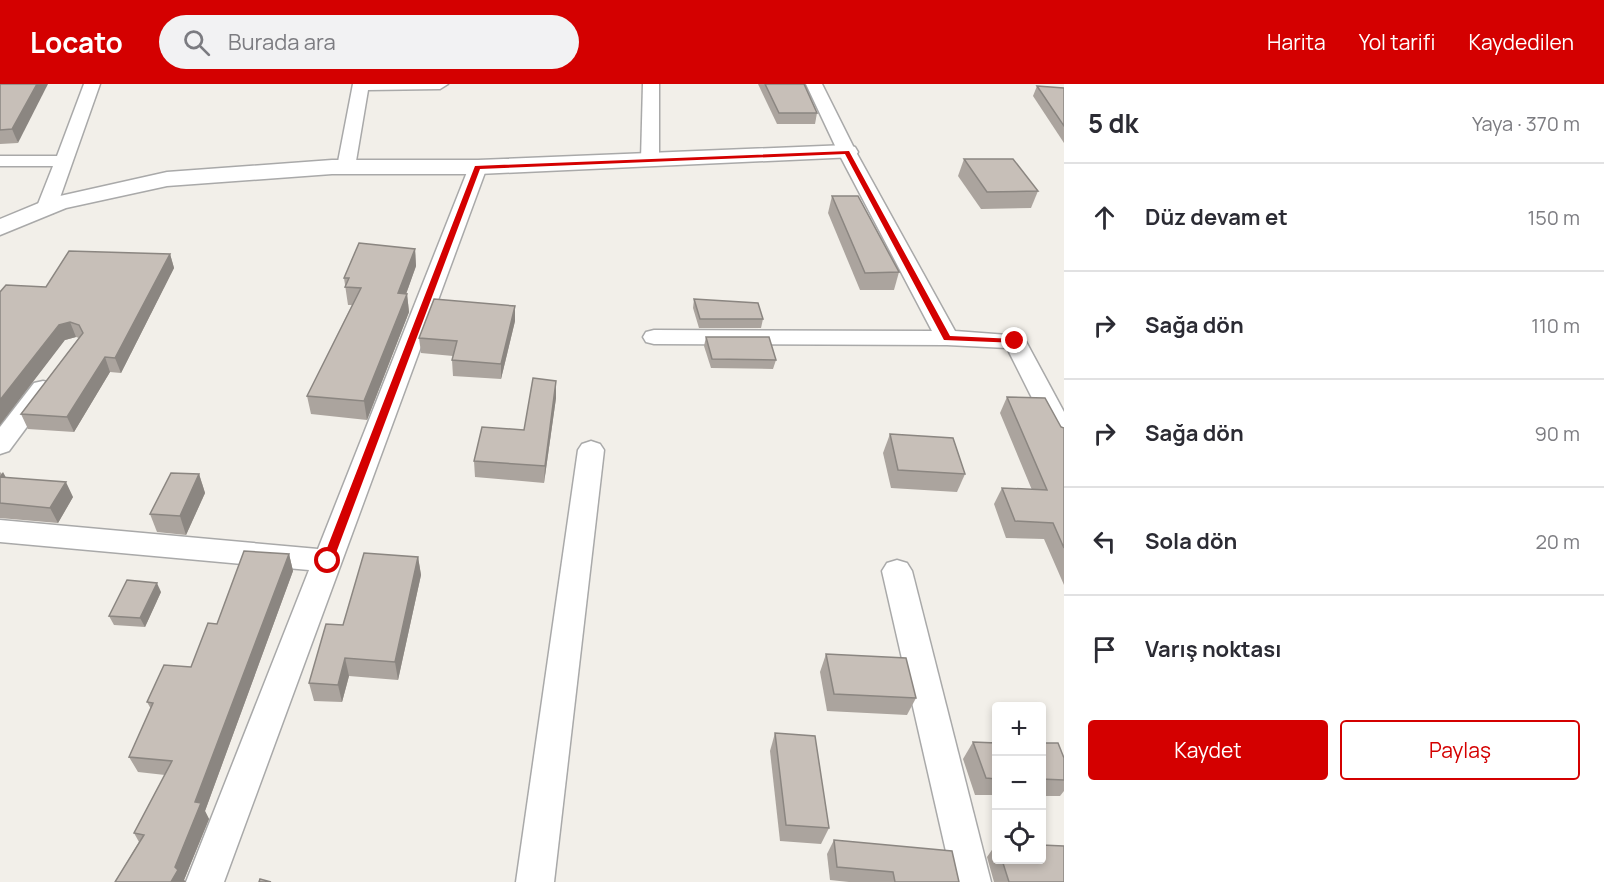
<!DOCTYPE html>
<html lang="tr">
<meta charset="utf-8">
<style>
:root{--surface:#fff;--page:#f2f2f3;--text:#2b2b33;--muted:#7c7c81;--line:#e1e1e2;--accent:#d40000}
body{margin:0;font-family:Manrope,sans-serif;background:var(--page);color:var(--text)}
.controls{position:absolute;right:18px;bottom:18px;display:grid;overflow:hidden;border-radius:6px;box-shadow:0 3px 9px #0003}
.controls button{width:54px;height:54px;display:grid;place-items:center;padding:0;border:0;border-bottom:2px solid var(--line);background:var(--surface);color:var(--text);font:30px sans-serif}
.stop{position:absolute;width:18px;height:18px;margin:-14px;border:4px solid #d40000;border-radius:50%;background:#fff}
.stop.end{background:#d40000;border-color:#fff;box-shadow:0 2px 6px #0008}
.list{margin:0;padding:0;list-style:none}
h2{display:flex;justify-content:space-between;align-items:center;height:78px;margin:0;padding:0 24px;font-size:26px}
h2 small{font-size:20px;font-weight:400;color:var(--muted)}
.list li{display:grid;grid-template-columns:39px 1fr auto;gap:18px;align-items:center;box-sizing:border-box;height:108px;padding:0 24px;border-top:2px solid var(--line)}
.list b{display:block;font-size:22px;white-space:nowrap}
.list em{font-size:20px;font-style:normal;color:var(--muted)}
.actions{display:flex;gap:12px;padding:18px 24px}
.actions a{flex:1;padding:14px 0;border:2px solid var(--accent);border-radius:6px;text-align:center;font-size:21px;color:var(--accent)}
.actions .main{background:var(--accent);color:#fff}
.icon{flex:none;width:33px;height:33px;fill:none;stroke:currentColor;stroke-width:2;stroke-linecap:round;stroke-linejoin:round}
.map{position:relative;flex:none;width:1064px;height:798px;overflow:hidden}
header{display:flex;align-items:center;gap:36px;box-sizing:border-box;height:84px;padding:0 30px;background:var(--accent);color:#fff}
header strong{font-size:28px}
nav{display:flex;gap:33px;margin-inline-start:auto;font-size:21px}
.search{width:420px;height:54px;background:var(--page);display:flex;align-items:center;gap:15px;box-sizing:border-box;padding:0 21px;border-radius:33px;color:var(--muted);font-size:22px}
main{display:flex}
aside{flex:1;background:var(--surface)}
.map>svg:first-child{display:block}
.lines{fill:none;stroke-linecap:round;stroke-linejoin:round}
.minor-casing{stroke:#a9a9a9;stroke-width:3}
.tertiary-casing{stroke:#a9a9a9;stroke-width:3}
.minor{fill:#fff;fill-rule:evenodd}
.tertiary{fill:#fff;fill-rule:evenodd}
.wall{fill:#aba49e}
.shaded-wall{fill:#8b8681}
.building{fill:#c7bfb8;stroke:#8b8681;stroke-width:1.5}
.route{fill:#d40000}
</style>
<header>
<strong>Locato</strong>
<div class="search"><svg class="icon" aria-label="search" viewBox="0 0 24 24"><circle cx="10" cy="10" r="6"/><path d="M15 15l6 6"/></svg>Burada ara</div>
<nav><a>Harita</a><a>Yol tarifi</a><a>Kaydedilen</a></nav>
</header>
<main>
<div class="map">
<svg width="1064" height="798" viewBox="0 0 1064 798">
<rect width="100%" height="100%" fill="#f2efe9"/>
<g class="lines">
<g class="minor-casing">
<g id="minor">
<path d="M84,0H100L56,125L53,129H39L36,125L53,82H0V72H57Z"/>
<path d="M353,0H448L440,5L368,6L355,83L352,87H340L337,83Z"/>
<path d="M643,0H659V76L656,80H644L641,76Z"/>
<path d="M806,0H822L856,68L955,247L1023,252L1064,328V361L1055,358L1051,352L1007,264L947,261L654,260L646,258L643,253L646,248L654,246L932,247L838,68Z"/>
<path d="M478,78L484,79L487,83L224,798H186L309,486L0,458V436L318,465L469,83L472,79Z"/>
<path d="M43,297L52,299L55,305L9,367L0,370V343L34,299Z"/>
<path d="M591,357L600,360L604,366L554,798H516L578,366L582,360Z"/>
<path d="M897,476L907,479L912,487L991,798H953L882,487L887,479Z"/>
</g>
</g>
<g class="tertiary-casing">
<path id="tertiary" d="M847,61L855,63L858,68L855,73L478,90H332L167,102L66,124L0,151V135L51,114L167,88L332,76H478Z"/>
</g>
<use href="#minor" class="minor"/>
<use href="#tertiary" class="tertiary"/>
</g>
<g class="wall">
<path d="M0,0L18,59L0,60Z"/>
<path d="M758,0H804L817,29L815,40H777Z"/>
<path d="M1037,2L1064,4V59L1033,12Z"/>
<path d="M964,75L1038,107L1031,124L981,125L958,92Z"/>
<path d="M832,112L899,188L894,206H860L828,129Z"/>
<path d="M415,165L416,182L406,210H407L409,228L367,336L311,330L307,312L352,221H348L344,194Z"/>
<path d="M170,170L174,184L121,289L110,288L74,348L28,345L21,330L79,254L76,253L65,256L46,203Z"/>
<path d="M694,215L763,235L761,244H699L693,224Z"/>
<path d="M515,237L501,295L453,292L452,276L453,272L421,269L419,254Z"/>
<path d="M706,253L776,276L773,285L711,284L704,262Z"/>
<path d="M556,297V314L544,399L475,393L474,377L524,346Z"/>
<path d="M1007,313L1064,344V501L1044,455L1006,454L994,420L1002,404L1032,406L1000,329Z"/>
<path d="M890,350L965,390L957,408L891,404L883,369Z"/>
<path d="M0,388L6,394L73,413L58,439L0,434Z"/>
<path d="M199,390L205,409L186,451L157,448L150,430Z"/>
<path d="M289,470L293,487L205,727L209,735L184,796L186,798H115L139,758L134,749L165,691L138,688L129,673L151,625L147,618L191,583L217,540Z"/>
<path d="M418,473L421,491L398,596L349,592L342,618L314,617L309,599L343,541Z"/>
<path d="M161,508L145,543L114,541L109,532Z"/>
<path d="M826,570L916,614L907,631L827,627L820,588Z"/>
<path d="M775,649L829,744L821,760L780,757L770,667Z"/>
<path d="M973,658L996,659V711H975L963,675Z"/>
<path d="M1041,659L1064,696V707L1060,712H1041Z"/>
<path d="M834,756L959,798H849L830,796L827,770Z"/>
<path d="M996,760V776H1041L1064,798H994L987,773Z"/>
</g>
<g class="shaded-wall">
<path d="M37,0H48L18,59L12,45Z"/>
<path d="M415,165L416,182L400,227L398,209Z"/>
<path d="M170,170L174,184L121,289L115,274Z"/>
<path d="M407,210L409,228L367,336L364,317Z"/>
<path d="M515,222V237L501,295V280Z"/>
<path d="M70,238L76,253L65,256L0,341V316L59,241Z"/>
<path d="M105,273L110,288L74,348L67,333Z"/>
<path d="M556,297V314L544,399L545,382Z"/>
<path d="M3,388L11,403L0,395V392Z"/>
<path d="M199,390L205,409L186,451L180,432Z"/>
<path d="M66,398L73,413L58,439L50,424Z"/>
<path d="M289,470L293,487L205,727L209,735L184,796L186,798H171L195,718Z"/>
<path d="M418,473L421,491L398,596L395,578Z"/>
<path d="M157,499L161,508L145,543L140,534Z"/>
<path d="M345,574L349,592L342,618L338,601Z"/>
</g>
<g class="building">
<path d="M0,0H37L12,45L0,46Z"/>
<path d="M765,0H804L817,29H779Z"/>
<path d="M1037,2L1064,4V42Z"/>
<path d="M964,75H1013L1038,107L987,108Z"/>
<path d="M832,112H858L899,188L865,189Z"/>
<path d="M359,159L415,165L398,209L407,210L364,317L307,312L361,204L345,203L349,194H344Z"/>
<path d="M69,167L170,170L115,274L105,273L67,333L21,330L83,249L79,241L70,238L59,241L0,316V208L6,201L46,203Z"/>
<path d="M434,215L515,222L501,280L452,276L457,257L419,254Z"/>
<path d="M694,215L758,219L763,235H700Z"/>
<path d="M706,253H769L776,276L712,275Z"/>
<path d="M533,294L556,297L545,382L474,377L482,343L524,346Z"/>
<path d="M1007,313L1045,314L1061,343L1064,344V464L1053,439L1015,437L1002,404L1047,406Z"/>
<path d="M890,350L953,354L965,390L898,386Z"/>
<path d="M171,389L199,390L180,432L150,430Z"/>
<path d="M0,393L66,398L50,424L0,419Z"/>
<path d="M244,467L289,470L195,718L201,719L175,783L178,786L171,798H115L144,751L134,749L172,677L129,673L153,619L147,618L164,581L191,583L208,539L217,540Z"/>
<path d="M364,469L418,473L395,578L345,574L338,601L309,599L326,540L343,541Z"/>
<path d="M127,496L157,499L140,534L109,532Z"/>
<path d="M826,570L906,574L916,614L834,610Z"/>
<path d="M775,649L815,652L829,744L786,741Z"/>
<path d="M973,658L996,659V695L986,694Z"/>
<path d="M1041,659H1058L1064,674V696L1041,695Z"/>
<path d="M834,756L952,767L959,798H895L893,788L837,783Z"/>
<path d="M1041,761L1064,762V798H1009L1002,776H1041Z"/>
<path d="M260,795L271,798H259Z"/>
</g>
<path class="route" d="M849,67L950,252L1015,255L1019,257L1018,259L944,256L845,70L480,85L333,477L331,480H324L322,477L475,82Z"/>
</svg>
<div class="controls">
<button>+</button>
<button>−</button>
<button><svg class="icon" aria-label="locate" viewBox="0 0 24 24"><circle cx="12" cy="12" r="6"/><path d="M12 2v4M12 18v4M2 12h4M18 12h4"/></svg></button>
</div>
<div class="stop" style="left:328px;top:477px"></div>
<div class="stop end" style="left:1015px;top:257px"></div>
</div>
<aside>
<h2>5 dk<small>Yaya · 370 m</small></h2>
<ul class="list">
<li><svg class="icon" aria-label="ahead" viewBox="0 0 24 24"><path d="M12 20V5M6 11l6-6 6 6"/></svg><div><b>Düz devam et</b></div><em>150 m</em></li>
<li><svg class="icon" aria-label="right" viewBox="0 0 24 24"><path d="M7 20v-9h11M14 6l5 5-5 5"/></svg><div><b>Sağa dön</b></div><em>110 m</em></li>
<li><svg class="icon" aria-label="right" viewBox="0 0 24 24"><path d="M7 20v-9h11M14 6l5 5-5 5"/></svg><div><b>Sağa dön</b></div><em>90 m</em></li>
<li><svg class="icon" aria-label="left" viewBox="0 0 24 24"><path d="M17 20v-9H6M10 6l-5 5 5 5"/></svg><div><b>Sola dön</b></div><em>20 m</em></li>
<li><svg class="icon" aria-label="arrive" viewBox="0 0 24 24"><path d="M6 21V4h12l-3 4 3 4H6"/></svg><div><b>Varış noktası</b></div></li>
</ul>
<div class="actions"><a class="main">Kaydet</a><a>Paylaş</a></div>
</aside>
</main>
